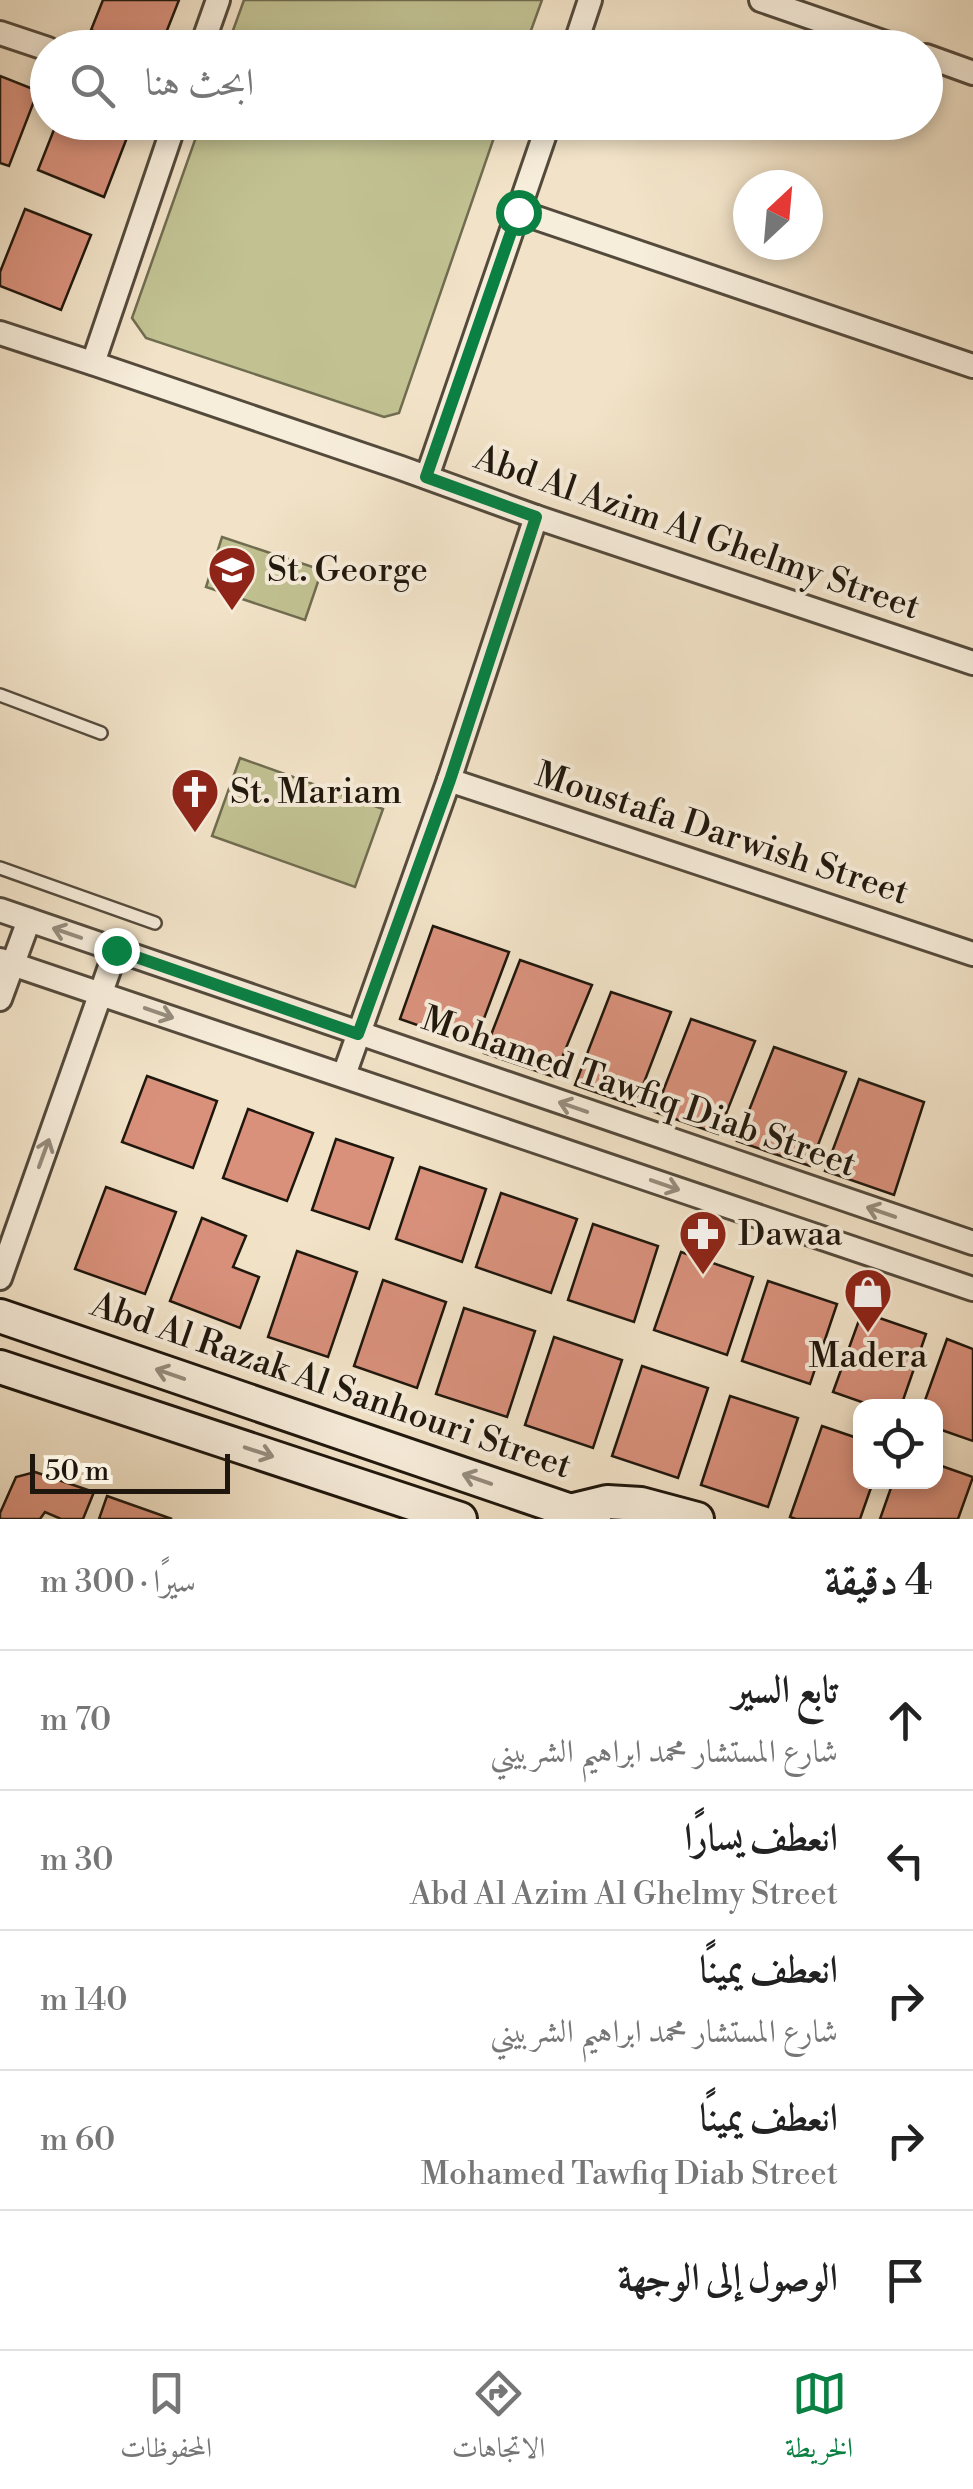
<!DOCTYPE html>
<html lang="ar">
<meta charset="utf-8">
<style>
:root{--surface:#fff;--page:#f2f2f2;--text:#222;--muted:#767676;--line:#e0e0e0;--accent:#0b8043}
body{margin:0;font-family:"Libre Bodoni",Amiri,serif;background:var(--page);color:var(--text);direction:rtl}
.controls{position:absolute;right:30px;bottom:30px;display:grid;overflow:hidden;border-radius:20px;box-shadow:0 5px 15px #0003}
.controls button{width:90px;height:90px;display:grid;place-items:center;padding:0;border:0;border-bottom:2px solid var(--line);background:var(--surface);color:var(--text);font:50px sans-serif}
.compass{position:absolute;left:733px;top:170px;width:90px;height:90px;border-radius:50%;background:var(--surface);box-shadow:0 5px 15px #0003;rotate:26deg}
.scale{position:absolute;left:30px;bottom:25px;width:200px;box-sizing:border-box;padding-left:10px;border:5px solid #1f170d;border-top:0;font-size:28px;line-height:35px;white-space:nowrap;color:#1f170d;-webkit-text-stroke:8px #f7eddb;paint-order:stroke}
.stop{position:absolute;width:30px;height:30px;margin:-22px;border:8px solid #0b8043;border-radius:50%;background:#fff}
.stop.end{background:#0b8043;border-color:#fff;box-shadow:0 2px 10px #0008}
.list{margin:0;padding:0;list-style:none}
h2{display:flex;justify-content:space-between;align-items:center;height:130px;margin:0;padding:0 40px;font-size:42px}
h2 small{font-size:32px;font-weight:400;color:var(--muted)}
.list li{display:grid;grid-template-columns:65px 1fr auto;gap:30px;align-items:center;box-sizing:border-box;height:140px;padding:0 40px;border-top:2px solid var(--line)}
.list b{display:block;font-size:38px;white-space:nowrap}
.list p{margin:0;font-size:32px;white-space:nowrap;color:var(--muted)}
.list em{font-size:32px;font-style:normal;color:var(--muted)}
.icon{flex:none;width:55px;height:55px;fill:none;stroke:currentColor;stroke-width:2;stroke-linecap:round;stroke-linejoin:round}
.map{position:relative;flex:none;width:973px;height:1519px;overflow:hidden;direction:ltr}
.search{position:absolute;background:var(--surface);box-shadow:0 5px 15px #0003;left:30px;right:30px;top:30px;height:110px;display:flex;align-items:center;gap:25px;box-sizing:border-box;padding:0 35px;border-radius:55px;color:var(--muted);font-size:38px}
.sheet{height:830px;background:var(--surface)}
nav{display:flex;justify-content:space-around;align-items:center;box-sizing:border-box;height:140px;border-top:2px solid var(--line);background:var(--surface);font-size:28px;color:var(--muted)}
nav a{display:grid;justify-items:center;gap:5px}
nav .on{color:var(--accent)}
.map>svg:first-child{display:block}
.green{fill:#c1c192;stroke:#706c50;stroke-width:2.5}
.building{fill:#d9917c;stroke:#1f170d;stroke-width:2.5}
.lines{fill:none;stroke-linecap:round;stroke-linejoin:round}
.lane-casing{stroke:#544a3c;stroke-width:16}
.street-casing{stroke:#544a3c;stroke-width:28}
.secondary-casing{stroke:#1f170d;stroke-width:38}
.lane{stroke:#f7eddb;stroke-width:11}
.street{stroke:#f7eddb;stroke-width:22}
.secondary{stroke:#f7eddb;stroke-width:32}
.oneway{stroke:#968d7e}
.route{stroke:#0b8043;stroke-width:12}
.labels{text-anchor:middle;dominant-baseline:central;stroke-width:8;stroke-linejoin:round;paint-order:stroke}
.street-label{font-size:35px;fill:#1f170d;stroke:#f7eddb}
.poi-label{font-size:35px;fill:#1f170d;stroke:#f7eddb;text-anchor:start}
</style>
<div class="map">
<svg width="973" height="1519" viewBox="0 0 973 1519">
<rect width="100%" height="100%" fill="#f2e3c8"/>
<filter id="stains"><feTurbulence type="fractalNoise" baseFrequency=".002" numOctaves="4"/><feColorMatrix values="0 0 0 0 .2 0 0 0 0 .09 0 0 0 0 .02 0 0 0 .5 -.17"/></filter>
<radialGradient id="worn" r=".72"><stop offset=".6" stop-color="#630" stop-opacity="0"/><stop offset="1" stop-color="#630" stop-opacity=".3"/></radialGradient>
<g class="green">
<path d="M244,0H542L525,47H227Z"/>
<path d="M201,123H499L399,413L384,417L146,338L132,318Z"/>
<path d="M222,537L322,570L305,620L206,587Z"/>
<path d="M240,758L383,809L355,887L212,836Z"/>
</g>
<g class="building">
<path d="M103,0H179L160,48H135L91,30Z"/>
<path d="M0,76L38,91L9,166L0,163Z"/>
<path d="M57,122H133L104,197L38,170Z"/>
<path d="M25,209L91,235L61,310L0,286V272Z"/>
<path d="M433,926L509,952L474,1045L400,1019Z"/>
<path d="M520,960L592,985L554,1077L484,1053Z"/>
<path d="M611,992L671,1012L635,1106L575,1085Z"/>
<path d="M691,1019L755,1041L718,1134L655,1112Z"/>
<path d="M774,1047L846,1072L810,1166L737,1141Z"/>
<path d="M147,1076L217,1101L193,1168L122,1142Z"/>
<path d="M859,1079L924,1102L894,1195L825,1171Z"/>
<path d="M248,1109L313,1133L287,1201L223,1178Z"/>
<path d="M336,1139L393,1158L369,1229L312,1210Z"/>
<path d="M420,1167L486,1189L462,1262L396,1239Z"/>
<path d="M106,1187L176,1212L145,1294L75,1269Z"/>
<path d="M501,1193L577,1219L551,1293L476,1267Z"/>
<path d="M202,1218L246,1236L233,1267L259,1277L240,1328L170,1301Z"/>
<path d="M593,1224L658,1246L634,1322L568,1300Z"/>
<path d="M297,1251L357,1272L328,1357L268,1337Z"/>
<path d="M681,1252L753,1277L727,1355L654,1330Z"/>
<path d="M383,1280L446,1302L417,1388L354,1366Z"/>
<path d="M768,1281L837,1304L810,1384L742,1361Z"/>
<path d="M464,1308L535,1331L507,1417L436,1394Z"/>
<path d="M862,1312L926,1334L901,1406H873L833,1392Z"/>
<path d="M554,1337L622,1360L593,1448L525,1425Z"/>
<path d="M947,1339L973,1349V1441L936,1428V1406H923Z"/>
<path d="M642,1366L708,1388L678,1478L612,1456Z"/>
<path d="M730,1396L798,1418L768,1507L701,1485Z"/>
<path d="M822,1426L860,1439V1482H873L860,1519H796L790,1517Z"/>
<path d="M936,1464L973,1477L958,1519H880L893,1482H936Z"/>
<path d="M35,1472L94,1492L83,1519H61L45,1512L40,1519H0V1513L16,1477Z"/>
<path d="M107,1496L172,1519H99Z"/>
</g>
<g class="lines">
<g class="lane-casing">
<g id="lane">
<path d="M0,695L101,733"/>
<path d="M0,868L155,923"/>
</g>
</g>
<g class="street-casing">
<g id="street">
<path d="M761,0L900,48"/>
<path d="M0,33L48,49"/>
<path d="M201,48L218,0"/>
<path d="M574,48L590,0"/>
<path d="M926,56L973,73"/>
<path d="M519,212L973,366"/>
<path d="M0,333L98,365L401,468L536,517L973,663"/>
<path d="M93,363L175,122"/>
<path d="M427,477L549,122"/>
<path d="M449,780L973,954"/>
<path d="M0,910L973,1243"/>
<path d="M0,960L973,1289"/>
<path d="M0,999L29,920"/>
<path d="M344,1075L449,780L536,517"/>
<path d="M0,1278L116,950"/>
</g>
</g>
<g class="secondary-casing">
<g id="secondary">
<path d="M0,1316L594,1519"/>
<path d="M0,1367L460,1519"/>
<path d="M570,1511L607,1502L641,1504L697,1519"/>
</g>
</g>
<use href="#lane" class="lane"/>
<use href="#street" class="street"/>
<use href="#secondary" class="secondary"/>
</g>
<defs><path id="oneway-shaft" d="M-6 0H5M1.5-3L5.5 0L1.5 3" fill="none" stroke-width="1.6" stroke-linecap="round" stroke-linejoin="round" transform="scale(2.5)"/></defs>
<g class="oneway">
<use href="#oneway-shaft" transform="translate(67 933) rotate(-161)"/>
<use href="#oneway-shaft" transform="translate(159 1013) rotate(19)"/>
<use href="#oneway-shaft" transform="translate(573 1107) rotate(-161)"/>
<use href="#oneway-shaft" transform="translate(44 1153) rotate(-70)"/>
<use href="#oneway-shaft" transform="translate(665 1185) rotate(19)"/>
<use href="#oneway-shaft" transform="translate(881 1212) rotate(-161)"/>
<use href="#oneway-shaft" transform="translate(170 1374) rotate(-161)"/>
<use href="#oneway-shaft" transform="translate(259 1452) rotate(18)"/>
<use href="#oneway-shaft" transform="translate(477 1479) rotate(-161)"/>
</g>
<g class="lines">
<path class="route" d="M116,950L358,1034L450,780L536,517L426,477L518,212"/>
</g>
<defs>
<g id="school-pin" transform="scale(2.5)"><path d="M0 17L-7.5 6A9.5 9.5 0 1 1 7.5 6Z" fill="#8f2418" stroke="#f7eddb"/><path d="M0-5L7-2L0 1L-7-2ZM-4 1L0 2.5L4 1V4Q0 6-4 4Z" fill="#fff"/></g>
<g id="church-pin" transform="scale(2.5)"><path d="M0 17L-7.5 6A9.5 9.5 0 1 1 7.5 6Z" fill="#8f2418" stroke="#f7eddb"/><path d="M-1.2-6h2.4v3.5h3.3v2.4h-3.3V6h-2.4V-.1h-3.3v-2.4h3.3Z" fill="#fff"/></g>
<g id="pharmacy-pin" transform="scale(2.5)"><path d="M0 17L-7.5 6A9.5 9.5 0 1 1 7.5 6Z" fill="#8f2418" stroke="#f7eddb"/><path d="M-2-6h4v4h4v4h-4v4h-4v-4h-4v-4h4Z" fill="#fff"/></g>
<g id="shop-pin" transform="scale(2.5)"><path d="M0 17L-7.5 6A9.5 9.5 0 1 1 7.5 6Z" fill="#8f2418" stroke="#f7eddb"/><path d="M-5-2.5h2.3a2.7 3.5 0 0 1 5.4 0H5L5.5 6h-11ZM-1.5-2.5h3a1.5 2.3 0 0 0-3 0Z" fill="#fff"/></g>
</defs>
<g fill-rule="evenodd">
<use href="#school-pin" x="232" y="570"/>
<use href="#church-pin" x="195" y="792"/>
<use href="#pharmacy-pin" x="703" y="1234"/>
<use href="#shop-pin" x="868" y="1292"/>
</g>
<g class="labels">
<g class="street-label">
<text transform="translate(697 533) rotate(19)">Abd Al Azim Al Ghelmy Street</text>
<text transform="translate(722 834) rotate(18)">Moustafa Darwish Street</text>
<text transform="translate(639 1092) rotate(19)">Mohamed Tawfiq Diab Street</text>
<text transform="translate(331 1386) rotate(19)">Abd Al Razak Al Sanhouri Street</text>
</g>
<g class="poi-label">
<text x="267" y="570">St. George</text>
<text x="230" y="792">St. Mariam</text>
<text x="738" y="1234">Dawaa</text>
<text x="868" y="1356" text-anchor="middle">Madera</text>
</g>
</g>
<rect width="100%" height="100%" filter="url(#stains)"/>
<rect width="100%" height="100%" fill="url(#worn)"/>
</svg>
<div class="controls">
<button><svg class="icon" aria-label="locate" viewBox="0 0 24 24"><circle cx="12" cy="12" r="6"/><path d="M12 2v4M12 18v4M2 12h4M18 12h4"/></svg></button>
</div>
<svg class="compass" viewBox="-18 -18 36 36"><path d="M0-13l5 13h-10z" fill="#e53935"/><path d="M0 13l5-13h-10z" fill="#767676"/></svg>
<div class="scale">50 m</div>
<div class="stop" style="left:518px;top:212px"></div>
<div class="stop end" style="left:116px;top:950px"></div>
<div class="search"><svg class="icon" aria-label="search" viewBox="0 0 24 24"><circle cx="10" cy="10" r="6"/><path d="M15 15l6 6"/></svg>ابحث هنا</div>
</div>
<section class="sheet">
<h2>4 دقيقة<small>سيرًا · 300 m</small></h2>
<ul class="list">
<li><svg class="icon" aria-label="ahead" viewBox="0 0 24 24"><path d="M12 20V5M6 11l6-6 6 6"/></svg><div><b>تابع السير</b><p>شارع المستشار محمد ابراهيم الشربيني</p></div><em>70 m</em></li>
<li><svg class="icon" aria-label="left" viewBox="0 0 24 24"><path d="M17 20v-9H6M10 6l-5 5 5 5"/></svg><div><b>انعطف يسارًا</b><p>Abd Al Azim Al Ghelmy Street</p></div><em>30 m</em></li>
<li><svg class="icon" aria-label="right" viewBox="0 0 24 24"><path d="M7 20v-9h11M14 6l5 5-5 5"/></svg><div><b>انعطف يمينًا</b><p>شارع المستشار محمد ابراهيم الشربيني</p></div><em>140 m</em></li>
<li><svg class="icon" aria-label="right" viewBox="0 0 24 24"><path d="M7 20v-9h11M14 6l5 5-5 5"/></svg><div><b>انعطف يمينًا</b><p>Mohamed Tawfiq Diab Street</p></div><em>60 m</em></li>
<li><svg class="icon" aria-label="arrive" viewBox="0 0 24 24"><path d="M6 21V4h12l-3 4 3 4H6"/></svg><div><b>الوصول إلى الوجهة</b></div></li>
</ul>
</section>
<nav>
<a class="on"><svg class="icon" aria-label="map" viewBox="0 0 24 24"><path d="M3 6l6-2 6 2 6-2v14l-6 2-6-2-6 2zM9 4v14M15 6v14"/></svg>الخريطة</a>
<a><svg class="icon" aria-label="directions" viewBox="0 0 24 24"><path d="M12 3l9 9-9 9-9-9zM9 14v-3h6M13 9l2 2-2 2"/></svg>الاتجاهات</a>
<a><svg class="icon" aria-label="saved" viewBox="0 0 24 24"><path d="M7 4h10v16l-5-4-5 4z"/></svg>المحفوظات</a>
</nav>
